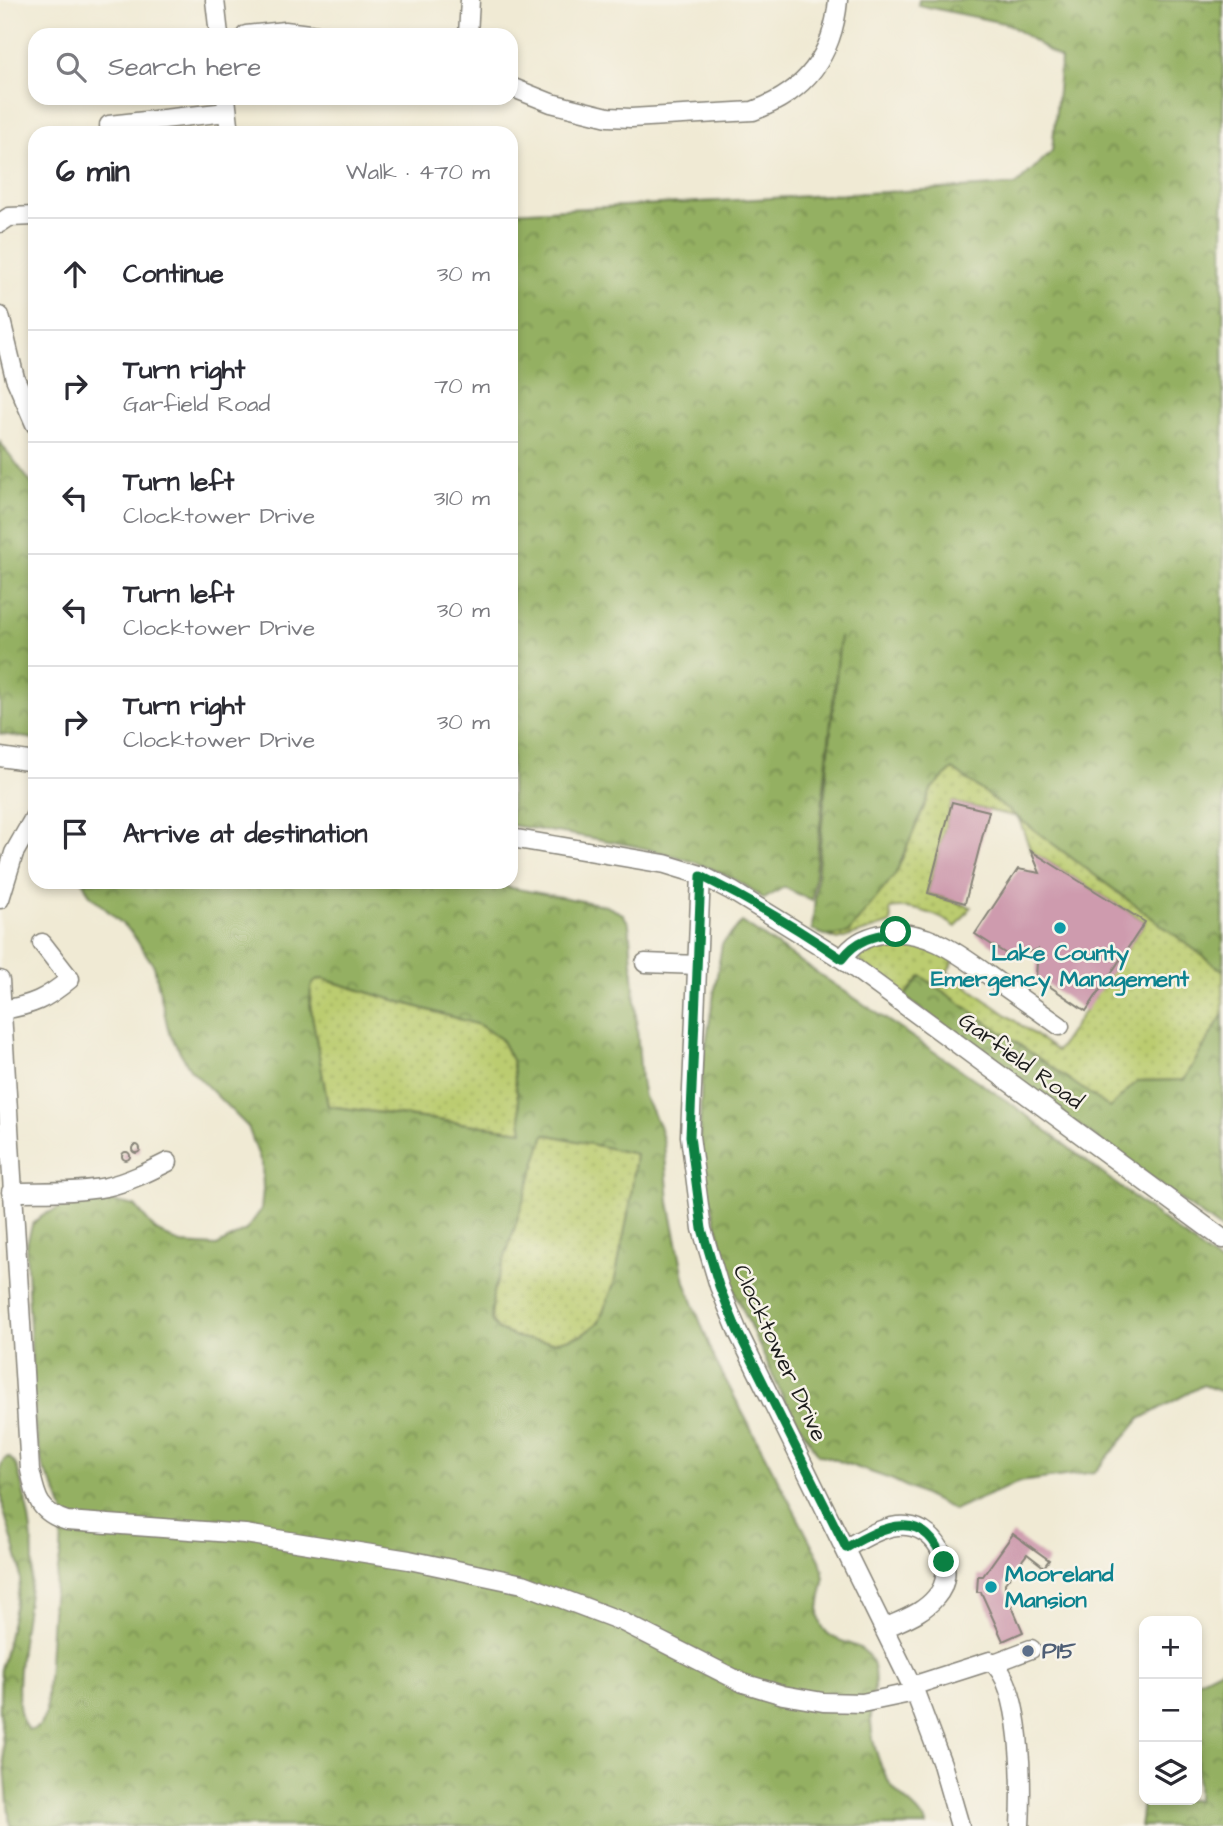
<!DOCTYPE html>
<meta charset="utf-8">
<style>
:root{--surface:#fff;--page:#f2f2f3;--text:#2b2b33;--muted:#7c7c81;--line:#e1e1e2}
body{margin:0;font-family:"Architects Daughter",sans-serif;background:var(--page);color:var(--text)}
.controls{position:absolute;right:21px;bottom:21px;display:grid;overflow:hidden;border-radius:14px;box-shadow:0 4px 10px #0003}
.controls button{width:63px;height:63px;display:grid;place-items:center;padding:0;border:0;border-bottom:2px solid var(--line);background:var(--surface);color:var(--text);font:35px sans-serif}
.stop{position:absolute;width:21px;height:21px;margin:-16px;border:5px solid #0b8043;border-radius:50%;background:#fff}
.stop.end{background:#0b8043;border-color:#fff;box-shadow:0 2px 7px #0008}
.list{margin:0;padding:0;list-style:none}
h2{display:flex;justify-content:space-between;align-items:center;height:91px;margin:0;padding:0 28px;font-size:30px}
h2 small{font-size:23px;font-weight:400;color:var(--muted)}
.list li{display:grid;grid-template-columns:46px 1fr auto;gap:21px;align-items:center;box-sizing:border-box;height:112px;padding:0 28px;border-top:2px solid var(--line)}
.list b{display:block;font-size:26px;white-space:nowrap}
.list p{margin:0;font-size:23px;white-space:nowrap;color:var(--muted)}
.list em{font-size:23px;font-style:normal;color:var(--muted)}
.icon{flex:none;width:38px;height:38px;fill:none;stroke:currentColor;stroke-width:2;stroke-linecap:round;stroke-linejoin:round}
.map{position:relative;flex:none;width:1223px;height:1826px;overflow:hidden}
.search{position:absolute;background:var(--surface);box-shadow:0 4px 10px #0003;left:28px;top:28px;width:490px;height:77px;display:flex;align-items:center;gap:18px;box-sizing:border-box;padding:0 24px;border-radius:21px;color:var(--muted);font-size:26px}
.panel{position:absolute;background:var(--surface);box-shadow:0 4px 10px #0003;left:28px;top:126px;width:490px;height:763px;border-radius:21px}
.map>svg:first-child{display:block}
.green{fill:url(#green-dots);stroke:#6c7446;stroke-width:2}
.forest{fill:url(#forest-crowns);stroke:#58663f;stroke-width:2;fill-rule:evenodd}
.building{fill:#ce9bae}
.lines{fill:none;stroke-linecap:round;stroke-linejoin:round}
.minor-casing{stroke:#868378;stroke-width:21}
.minor{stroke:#fff;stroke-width:18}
.route{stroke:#0b8043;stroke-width:9}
.culture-dot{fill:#0f9aa8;stroke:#f7f3e8;stroke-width:2.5}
.service-dot{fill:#5c6f8a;stroke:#f7f3e8;stroke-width:2.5}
.labels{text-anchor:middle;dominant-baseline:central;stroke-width:5;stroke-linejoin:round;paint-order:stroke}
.culture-label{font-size:23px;font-weight:bold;fill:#0d838f;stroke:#f7f3e8}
.street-label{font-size:23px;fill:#1c1c1c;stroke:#f7f3e8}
.service-label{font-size:23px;font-weight:bold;fill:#4e5e75;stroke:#f7f3e8;text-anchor:start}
</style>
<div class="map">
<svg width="1223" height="1826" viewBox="0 0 1223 1826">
<defs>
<pattern id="green-dots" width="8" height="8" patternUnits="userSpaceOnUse" patternTransform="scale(1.75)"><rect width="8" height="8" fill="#bbcc6f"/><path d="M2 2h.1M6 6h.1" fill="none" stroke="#a0af60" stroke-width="1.8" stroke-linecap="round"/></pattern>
<pattern id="forest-crowns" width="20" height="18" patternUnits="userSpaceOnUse" patternTransform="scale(1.75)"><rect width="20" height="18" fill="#94b062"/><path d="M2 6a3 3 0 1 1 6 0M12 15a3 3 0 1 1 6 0" fill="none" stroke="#788e50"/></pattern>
</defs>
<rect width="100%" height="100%" fill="#f7f3e8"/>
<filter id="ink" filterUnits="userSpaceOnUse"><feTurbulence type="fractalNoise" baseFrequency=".0143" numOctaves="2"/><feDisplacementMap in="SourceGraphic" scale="14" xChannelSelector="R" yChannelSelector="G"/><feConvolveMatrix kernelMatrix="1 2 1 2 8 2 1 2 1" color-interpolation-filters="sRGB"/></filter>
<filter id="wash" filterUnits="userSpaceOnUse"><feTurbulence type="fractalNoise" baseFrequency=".00686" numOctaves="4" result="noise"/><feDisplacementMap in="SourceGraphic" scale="28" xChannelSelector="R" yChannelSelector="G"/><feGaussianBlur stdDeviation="1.57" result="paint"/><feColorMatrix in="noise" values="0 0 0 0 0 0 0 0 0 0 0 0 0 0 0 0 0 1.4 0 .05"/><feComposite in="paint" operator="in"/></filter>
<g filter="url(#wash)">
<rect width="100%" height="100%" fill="#f0ead4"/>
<g class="green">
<path d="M953,769L1223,971V1014L1184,1080L1137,1081L1110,1109L921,976L904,997L862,965L859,955L862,950C900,935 920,942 955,959L947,972L1057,1051L1145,922L1031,851L1018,817L952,802L928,893L971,907L956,927C937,914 913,905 890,909L891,923L838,940L830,937L848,933L896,873L932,788Z"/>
<path d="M322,979L479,1025L501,1039L512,1060L523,1131L328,1106L310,1004L311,987L316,980Z"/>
<path d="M545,1134L636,1154L630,1205L614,1284L599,1322L582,1335L554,1342L522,1339L498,1330L491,1320L493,1294Z"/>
</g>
<g class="forest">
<path d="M919,0H1223V971L953,769L932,788L896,873L848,933L830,937L812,930L840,636L812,901L784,887L764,899C706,849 586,838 511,825V212L1016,185L1052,151L1061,59L1008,24L918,5Z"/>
<path d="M0,442L35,488V739L0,734Z"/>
<path d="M83,882H480L604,905L623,914L629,924L641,1080L644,1097L659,1125L664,1143L669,1202L685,1282L715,1360L820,1560C822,1567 824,1574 824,1581C822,1596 814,1614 824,1629C837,1648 866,1638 873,1666C878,1683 871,1697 871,1714C870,1736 878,1763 889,1782C899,1800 920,1807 927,1826H10L0,1710L1,1670L20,1583V1567L3,1508L0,1469L4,1459L8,1457C19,1463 20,1479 23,1490C29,1514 33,1536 33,1560C32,1595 3,1708 29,1730C40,1730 42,1722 46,1712L53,1597L61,1553L63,1510L56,1491L43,1468L35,1429L26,1247L32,1225L42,1215L71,1204L112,1201L135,1206L156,1231L181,1244L217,1246L246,1230L261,1210L263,1189L262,1165L248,1127L190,1069L169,1033L154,966L131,932L89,894ZM323,979L479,1025L501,1039L512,1060L523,1131L328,1106L310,1004L311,987L316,980ZM545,1134L636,1154L630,1205L614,1284L599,1322L582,1335L554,1342L522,1339L498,1330L491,1320L493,1294Z"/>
<path d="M742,922L1013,1105L1223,1266V1392L1203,1385L1140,1419L1095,1472L1019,1482L954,1510L893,1480L818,1454L785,1402L732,1286L699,1154L702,1068L722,944Z"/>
<path d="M921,976L1110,1108L1137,1081L1184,1080L1223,1014V1231L904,997Z"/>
<path d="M1223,1668V1826H1140L1144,1796V1800H1197V1681Z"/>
</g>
<g id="blocks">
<g class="building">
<path d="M952,802L989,811L965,903L928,893Z"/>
<path d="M1031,851L1145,922L1086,1011L1036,977L1038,949L1011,957L975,934L1018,869L1040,873Z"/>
<circle cx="136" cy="1149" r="4"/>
<circle cx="126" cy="1156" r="4"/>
<path d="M1013,1534L1049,1560L1044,1567L1027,1554L1005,1583V1590L1023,1632L1003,1641L981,1592H977L978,1576H983Z"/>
</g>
</g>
</g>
<g filter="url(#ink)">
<use href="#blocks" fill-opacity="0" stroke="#868378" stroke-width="2"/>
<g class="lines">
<g class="minor-casing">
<g id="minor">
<path d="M215,0L219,35"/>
<path d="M246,35L285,31L317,35"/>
<path d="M468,35L470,0"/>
<path d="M511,87L551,103L608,117L631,118L753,111C806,92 833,56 838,0"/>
<path d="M226,98L230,133"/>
<path d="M110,133L109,125L227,112"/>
<path d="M0,223L9,217L35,216"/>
<path d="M0,316L15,378L35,424"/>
<path d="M0,757L35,762"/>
<path d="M511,838L665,864L701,875L732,891L842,959L1223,1239"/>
<path d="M701,875L690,1136L702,1229L719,1286L738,1332L915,1692L942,1764L960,1826"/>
<path d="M0,899L14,853L35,816"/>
<path d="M842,959C853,944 863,938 881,934C927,926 963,957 998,982C1019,997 1039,1011 1060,1026"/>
<path d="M645,963L698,965"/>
<path d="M0,980L30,1470C36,1497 38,1512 67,1521L245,1534L409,1560L523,1584L621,1621L743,1683L783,1695L823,1702L862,1703L915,1692"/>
<path d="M2,1010C33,1005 46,999 70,979L42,943"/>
<path d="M11,1192C43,1191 75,1193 106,1187C128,1182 148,1172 168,1162"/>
<path d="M846,1548C864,1538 885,1524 907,1526C939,1529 958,1572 936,1597C923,1613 904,1619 885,1628"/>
<path d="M994,1663L1031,1649"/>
<path d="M912,1686L990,1661C1023,1680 1022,1791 1020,1826"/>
</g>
</g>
<use href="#minor" class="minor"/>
</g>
</g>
<g class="lines" filter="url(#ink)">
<path class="route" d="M896,932C873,936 857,939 842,959C797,928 750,900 701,876L690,1136L702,1229L719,1286L738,1332L846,1548C885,1525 924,1507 944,1562"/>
</g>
<g class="culture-dot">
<circle cx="1060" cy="928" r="7"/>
<circle cx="991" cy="1587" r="7"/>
</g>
<circle class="service-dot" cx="1028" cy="1651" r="7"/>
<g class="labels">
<g class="culture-label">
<text x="1060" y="953">Lake County<tspan x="1060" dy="26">Emergency Management</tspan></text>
<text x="1005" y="1574" text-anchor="start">Mooreland<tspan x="1005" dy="26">Mansion</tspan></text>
</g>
<g class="street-label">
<text transform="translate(1021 1061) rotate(36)">Garfield Road</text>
<text transform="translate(780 1353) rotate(65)">Clocktower Drive</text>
</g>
<g class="service-label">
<text x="1042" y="1651">P15</text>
</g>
</g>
</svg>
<div class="controls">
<button>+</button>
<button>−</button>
<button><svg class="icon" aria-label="layers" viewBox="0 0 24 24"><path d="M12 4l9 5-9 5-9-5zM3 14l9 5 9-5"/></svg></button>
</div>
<div class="stop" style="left:896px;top:932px"></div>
<div class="stop end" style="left:944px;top:1562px"></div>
<div class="search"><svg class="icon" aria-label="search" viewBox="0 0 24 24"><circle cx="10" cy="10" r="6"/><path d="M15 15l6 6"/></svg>Search here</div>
<section class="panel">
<h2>6 min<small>Walk · 470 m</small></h2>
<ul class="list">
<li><svg class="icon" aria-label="ahead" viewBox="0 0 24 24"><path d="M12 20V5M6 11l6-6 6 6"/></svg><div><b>Continue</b></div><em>30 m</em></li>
<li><svg class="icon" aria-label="right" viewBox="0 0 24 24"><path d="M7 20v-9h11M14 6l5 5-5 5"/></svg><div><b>Turn right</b><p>Garfield Road</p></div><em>70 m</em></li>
<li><svg class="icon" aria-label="left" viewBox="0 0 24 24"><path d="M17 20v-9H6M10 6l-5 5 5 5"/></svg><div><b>Turn left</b><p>Clocktower Drive</p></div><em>310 m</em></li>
<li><svg class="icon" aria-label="left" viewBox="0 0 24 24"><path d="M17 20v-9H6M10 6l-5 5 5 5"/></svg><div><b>Turn left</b><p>Clocktower Drive</p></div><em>30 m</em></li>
<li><svg class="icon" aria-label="right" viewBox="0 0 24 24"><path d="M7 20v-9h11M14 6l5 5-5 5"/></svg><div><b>Turn right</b><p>Clocktower Drive</p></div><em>30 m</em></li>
<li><svg class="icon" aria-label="arrive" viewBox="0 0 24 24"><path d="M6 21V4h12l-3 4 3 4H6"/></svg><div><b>Arrive at destination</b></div></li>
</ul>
</section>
</div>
